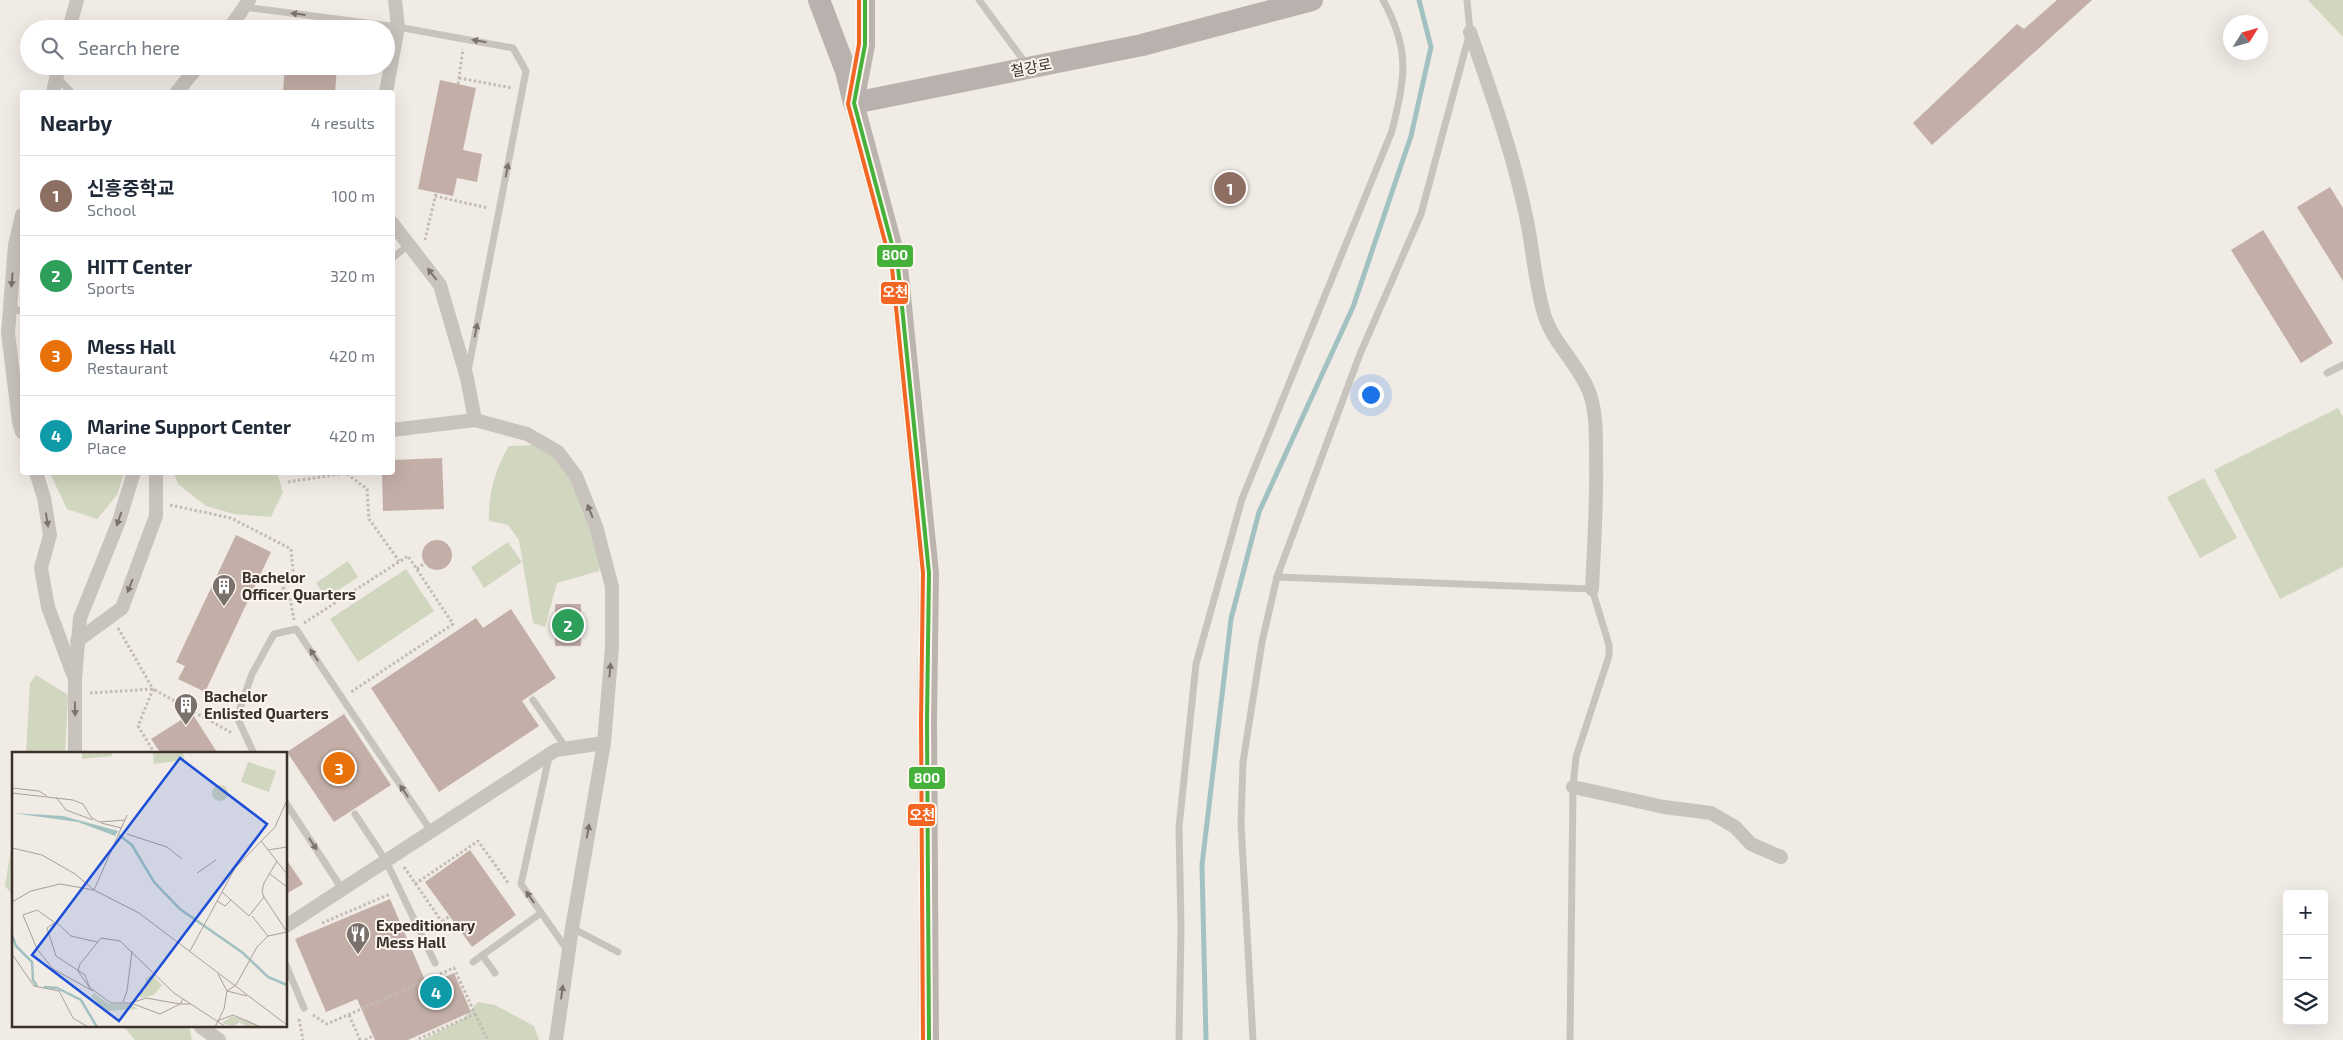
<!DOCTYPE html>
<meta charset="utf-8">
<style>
:root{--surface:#fff;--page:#f2f2f3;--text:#1f2937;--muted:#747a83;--line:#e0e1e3;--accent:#7a716c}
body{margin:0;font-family:"Exo 2","Noto Sans KR",sans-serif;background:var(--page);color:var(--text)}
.controls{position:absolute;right:15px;bottom:15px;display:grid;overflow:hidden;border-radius:5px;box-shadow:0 5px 20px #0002}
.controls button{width:45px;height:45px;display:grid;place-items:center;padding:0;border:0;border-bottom:1px solid var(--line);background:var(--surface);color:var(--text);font:25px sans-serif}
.compass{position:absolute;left:2223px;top:15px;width:45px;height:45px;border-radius:50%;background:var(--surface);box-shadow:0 5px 20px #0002;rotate:53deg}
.you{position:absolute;left:1370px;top:394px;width:18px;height:18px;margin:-12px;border:4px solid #fff;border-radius:50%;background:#1a73e8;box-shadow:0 0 0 8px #1a73e833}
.badge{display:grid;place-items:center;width:32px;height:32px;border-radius:50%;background:var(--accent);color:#fff;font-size:16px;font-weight:700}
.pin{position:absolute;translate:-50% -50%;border:2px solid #fff;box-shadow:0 1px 5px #0006}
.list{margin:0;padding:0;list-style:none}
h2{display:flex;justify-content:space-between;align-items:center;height:65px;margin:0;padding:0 20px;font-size:21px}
h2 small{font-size:16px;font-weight:400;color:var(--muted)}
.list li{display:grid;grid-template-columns:32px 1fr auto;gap:15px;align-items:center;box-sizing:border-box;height:80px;padding:0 20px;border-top:1px solid var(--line)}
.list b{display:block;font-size:19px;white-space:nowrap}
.list p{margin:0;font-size:16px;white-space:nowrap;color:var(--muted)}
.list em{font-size:16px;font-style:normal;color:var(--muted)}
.icon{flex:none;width:28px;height:28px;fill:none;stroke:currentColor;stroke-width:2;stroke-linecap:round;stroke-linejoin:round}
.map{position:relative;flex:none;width:2343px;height:1040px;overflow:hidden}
.search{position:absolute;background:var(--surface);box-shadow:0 5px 20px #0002;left:20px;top:20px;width:375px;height:55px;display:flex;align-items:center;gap:12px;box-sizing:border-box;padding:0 18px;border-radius:28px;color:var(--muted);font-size:19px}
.panel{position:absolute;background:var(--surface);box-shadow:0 5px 20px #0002;left:20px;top:90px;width:375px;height:385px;border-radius:5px}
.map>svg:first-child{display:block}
.green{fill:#d1d6bf}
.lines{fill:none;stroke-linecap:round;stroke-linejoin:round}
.stream{stroke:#a1c2c1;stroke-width:5}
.building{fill:#c3afa7}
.path{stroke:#c2bbb6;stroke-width:3;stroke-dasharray:2.5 2.5;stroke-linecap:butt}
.service{stroke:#c9c3be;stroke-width:7}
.minor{stroke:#c9c3be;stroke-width:14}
.secondary{stroke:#bab3ae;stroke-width:20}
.primary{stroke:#b8b1ad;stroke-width:22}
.bus-1-casing{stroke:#fbf5ee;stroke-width:8}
.bus-2-casing{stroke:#fbf5ee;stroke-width:8}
.bus-1{stroke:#45b13b;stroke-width:4}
.bus-2{stroke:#f26522;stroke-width:4}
.oneway{fill:#7b726d}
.labels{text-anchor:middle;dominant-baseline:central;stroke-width:4;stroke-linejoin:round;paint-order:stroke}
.street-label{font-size:15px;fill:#3b302b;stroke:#fbf5ee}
.poi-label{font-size:15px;font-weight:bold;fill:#3b302b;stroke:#fbf5ee;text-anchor:start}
.inset-river{fill:none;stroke:#a1c2c1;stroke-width:2.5}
.inset-road{fill:none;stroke:#a8a09b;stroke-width:1}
.view{fill:#1d4ed8;fill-opacity:0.15;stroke:#1d4ed8;stroke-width:2.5}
.inset-edge{fill:none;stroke:#3b302b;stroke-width:2.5}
.line-badge{stroke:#fbf5ee;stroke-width:2}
.badge-label{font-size:14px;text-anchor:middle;font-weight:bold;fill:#fff}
</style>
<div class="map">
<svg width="2343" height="1040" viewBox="0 0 2343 1040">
<rect width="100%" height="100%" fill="#f0ebe5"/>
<g class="green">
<path d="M2308,0H2343V37Z"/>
<path d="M2338,408L2343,417V567L2280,599L2214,470Z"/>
<path d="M533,445C577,462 586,518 601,559L599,571L557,583L545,627L533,623L519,540L508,525L489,521C488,494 495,469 509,446Z"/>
<path d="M50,473H124L117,495L97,519L67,509Z"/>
<path d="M174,473H277L283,492L271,517L234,514L206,506L178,484Z"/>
<path d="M2204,478L2237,538L2200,558L2167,497Z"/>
<path d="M508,542L522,562L484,588L471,567Z"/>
<path d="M348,561L358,577L326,598L316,583Z"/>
<path d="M406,569L434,611L358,662L330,619Z"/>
<path d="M36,675L68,695L65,754H26L30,683Z"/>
<path d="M14,831V897L5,886Z"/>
<path d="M478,1002L495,1005L534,1026L539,1040H422L462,1020Z"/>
<path d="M123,1026H189L192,1040H135Z"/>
</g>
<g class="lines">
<path class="stream" d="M1206,1040L1202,865L1231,619L1259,512L1353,307L1411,136L1431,47L1419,0"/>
</g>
<g class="building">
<path d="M2057,0H2092L1932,145L1913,123L2017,24L2024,29Z"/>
<path d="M285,66L337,67L335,92H283Z"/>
<path d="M440,80L476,88L463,150L482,154L477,182L457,178L453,196L418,189Z"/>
<path d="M2330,187L2343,208V281L2297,207Z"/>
<path d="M2263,230L2333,343L2301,363L2231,250Z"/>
<path d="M442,458L444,509L383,511L382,472H392V460Z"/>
<path d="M236,535L271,552L205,692L178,679L185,666L176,662Z"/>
<circle cx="437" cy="555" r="15"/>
<rect x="555" y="604" width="26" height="42"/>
<path d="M511,609L556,678L522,701L539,726L439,792L371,688L476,618L483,628Z"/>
<path d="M192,713L218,754H161L151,739Z"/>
<path d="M344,714L391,785L334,822L287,752Z"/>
<path d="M470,850L516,915L472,947L425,882Z"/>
<path d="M286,859L303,884L286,894Z"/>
<path d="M390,899L427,985L454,973L471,1012L408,1040H375L357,999L326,1012L295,939Z"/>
</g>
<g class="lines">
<g class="path">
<path d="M459,78L512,88"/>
<path d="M458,84L463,49"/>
<path d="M435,196L488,208"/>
<path d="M425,240L436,193"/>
<path d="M288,482L346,473L367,489L369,519L399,561"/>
<path d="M170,505L231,518L291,549L293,570L283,589L289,593L294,620"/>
<path d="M417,569L425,563"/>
<path d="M304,623L408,556L453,624L351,692"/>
<path d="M118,628L153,689L138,726L155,754"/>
<path d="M90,693L153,689L232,733"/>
<path d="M404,867L442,922"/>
<path d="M415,884L478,841L509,884"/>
<path d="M322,923L390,894"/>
<path d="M430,930L450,916"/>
<path d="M475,1014L488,1040"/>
<path d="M313,1015L327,1024L454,968L475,1014L416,1040"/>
<path d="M349,1015L360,1040"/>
<path d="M299,1019L303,1040"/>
<path d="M365,1040L373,1036"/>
</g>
<g class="service">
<path d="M979,0L1027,65"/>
<path d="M244,7L398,27L513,48L526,71L468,371"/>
<path d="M57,77L71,92"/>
<path d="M392,258L409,245"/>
<path d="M10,309L22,311"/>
<path d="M2327,373L2343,365"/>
<path d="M1277,577L1360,354L1421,214L1470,32L1467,0"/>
<path d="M533,700L566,748"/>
<path d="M254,754L237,717L252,674L274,634L296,629L431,831"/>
<path d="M549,757L521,884L568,951"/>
<path d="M286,803L342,889"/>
<path d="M355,814L386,861L435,963"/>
<path d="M572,928L618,952"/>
<path d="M482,955L495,973"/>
<path d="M473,962L541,913"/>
<path d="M286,965L304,1008"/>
<path d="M1179,1040L1181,928L1179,827L1196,664L1242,499L1392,131C1405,77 1411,51 1383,0"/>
<path d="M1253,1040L1241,823L1243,762L1262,642L1277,577L1592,589L1609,645V656L1576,757L1573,787L1570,1040"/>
</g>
<g class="minor">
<path d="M69,29L77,0"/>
<path d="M229,29L249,0"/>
<path d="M1470,32C1492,95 1514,156 1527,221C1533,251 1535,281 1543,310C1550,340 1576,361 1588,389C1597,410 1596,437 1596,460C1597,503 1594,546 1592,589"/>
<path d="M53,92L59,66"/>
<path d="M177,92L198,66"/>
<path d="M386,92L398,27L395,0"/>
<path d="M22,215L15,245L8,333L19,422L22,432"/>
<path d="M392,223L440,285L467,378L475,420"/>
<path d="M392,430L475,420L527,434L558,452L576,476L596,526L612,587V646L604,743L572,928L556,1040"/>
<path d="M36,472L44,498L50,535L41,568L48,607L73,674"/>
<path d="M77,641L122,608L156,516V472"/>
<path d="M75,754V679L80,618L119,521L134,472"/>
<path d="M1573,787L1664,807L1711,813L1735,827L1751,844L1781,857"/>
<path d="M286,926L556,750L604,743"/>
<path d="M201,1027L219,1040"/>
</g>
<path class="secondary" d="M865,0V45L854,103L898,267L929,573L927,721L929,1040"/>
<path class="primary" d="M819,0L846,71L854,103L1142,45L1312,0"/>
<g class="bus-1-casing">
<path id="bus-1" d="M865,0V45L854,103L898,267L929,573L927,721L929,1040"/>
</g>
<g class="bus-2-casing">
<path id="bus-2" d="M859,0V44L848,104L892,268L923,573L921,721L923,1040"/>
</g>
<use href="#bus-1" class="bus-1"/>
<use href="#bus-2" class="bus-2"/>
</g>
<defs><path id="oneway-solid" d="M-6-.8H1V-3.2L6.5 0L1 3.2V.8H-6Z" transform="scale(1.25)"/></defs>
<g class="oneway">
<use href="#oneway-solid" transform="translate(298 14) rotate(-173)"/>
<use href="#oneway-solid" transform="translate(479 41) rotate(-170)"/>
<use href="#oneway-solid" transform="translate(507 170) rotate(-79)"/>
<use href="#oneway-solid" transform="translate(432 274) rotate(-128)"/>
<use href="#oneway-solid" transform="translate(12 280) rotate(95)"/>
<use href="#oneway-solid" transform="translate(476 330) rotate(-79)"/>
<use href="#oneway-solid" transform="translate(590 511) rotate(-112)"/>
<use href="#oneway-solid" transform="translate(119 519) rotate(109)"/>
<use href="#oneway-solid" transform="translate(47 520) rotate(81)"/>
<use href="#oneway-solid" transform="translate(130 586) rotate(111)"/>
<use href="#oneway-solid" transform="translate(314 655) rotate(-124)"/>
<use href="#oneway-solid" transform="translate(610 670) rotate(-85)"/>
<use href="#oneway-solid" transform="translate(75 709) rotate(89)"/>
<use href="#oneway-solid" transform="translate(404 791) rotate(-124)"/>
<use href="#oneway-solid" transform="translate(588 831) rotate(-80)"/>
<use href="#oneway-solid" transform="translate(313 844) rotate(57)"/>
<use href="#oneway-solid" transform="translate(530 897) rotate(-125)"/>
<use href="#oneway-solid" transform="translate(562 992) rotate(-82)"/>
</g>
<defs>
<g id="building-pin" transform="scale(1.25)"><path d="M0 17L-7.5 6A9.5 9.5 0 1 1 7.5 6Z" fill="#7a716c" stroke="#fbf5ee"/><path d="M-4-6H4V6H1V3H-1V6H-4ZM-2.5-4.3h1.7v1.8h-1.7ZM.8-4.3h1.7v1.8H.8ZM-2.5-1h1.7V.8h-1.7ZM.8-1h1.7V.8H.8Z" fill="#fff"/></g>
<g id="restaurant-pin" transform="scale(1.25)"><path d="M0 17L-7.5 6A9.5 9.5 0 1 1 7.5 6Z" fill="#7a716c" stroke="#fbf5ee"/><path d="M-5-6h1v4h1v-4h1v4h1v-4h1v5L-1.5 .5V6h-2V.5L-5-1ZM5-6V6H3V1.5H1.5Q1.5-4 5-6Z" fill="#fff"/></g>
</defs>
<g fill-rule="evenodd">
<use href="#building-pin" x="224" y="586"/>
<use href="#building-pin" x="186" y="705"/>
<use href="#restaurant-pin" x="358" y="934"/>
</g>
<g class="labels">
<g class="street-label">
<text transform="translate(1031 67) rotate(-11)">철강로</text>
</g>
<g class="poi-label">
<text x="242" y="577">Bachelor<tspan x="242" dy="17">Officer Quarters</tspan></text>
<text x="204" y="696">Bachelor<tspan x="204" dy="17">Enlisted Quarters</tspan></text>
<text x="376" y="925">Expeditionary<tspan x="376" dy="17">Mess Hall</tspan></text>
</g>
</g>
<g transform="translate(12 752)">
<rect width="275" height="275" fill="#f0ebe5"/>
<path d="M70,0H100V4L70,7ZM141,0H171L172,8L142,12ZM236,10L264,19L257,40L229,30ZM200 41a8 8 0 1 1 16 0a8 8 0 1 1-16 0ZM140,223L150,233L142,243L129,246L126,242L133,237L134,226ZM82,241L97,252H118L126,257L94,259L79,244ZM220,264L237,269L247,275H235L227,270L222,275L210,271Z" fill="#d1d6bf"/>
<path d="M0,61L51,64L106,79L103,84L66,70Z" fill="#a1c2c1"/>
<path class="inset-river" d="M107,83L120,93L142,130L168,157L231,201L256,225L275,233M0,183L4,194L20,210L21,228L25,234M32,235L45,236L69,248L85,275"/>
<path class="inset-road" d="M0,36L27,39L35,44M0,41L61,48L71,52L79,65L87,70L113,68M44,45L54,58L81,68M89,71L110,76M115,82L155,95L170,107M249,89L275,122M0,96L30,103L63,122L82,138L127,161L275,273M256,98L275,95M185,121L204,108M258,122L275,135M210,140L237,164L252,145L275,180M252,145L250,140L252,131L265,109M205,149L213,154L219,148M0,150L19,139L48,132L82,138L115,63M240,164L256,184M42,170L25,158L11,163L25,197L41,217L81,239M178,199L223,116L263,75L275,48M0,202L22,234L47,239L61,266L76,275M206,222L215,239L235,244M78,237L73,223L44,204L35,176L44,170L59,184L85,190M111,250L115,239L120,199M119,251L134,246L168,252L171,247M178,252H168L148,262L119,251H99L77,235L66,219L68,212L89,186L108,189L162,241L214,275M205,269L221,263L249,275M203,275L212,257L215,239L224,233L245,195L256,184L275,180"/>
<path class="view" d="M168,6L255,72L107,269L20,203Z"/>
<rect width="275" height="275" class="inset-edge"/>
</g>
<g class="line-badge">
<rect x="876" y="244" width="38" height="24" rx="5" fill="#45b13b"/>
<rect x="880" y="281" width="29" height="24" rx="5" fill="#f26522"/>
<rect x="908" y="766" width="38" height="24" rx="5" fill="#45b13b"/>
<rect x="907" y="803" width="29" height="24" rx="5" fill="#f26522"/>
</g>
<g class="badge-label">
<text x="895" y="260">800</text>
<text x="895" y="297">오천</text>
<text x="927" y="783">800</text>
<text x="922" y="820">오천</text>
</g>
</svg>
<div class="controls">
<button>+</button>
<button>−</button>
<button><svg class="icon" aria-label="layers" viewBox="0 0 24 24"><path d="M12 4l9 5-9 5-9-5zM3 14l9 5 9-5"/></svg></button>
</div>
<svg class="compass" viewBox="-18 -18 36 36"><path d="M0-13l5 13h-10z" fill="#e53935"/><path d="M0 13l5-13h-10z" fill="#747a83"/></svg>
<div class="you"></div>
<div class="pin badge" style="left:1230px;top:188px;background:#8d6e63">1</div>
<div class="pin badge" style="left:568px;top:625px;background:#2e9e5b">2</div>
<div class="pin badge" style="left:339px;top:768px;background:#e8710a">3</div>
<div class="pin badge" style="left:436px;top:992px;background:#0f9aa8">4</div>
<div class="search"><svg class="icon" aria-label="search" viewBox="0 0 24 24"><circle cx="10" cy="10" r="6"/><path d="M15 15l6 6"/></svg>Search here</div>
<section class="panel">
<h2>Nearby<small>4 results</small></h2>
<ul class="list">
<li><span class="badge" style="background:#8d6e63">1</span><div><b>신흥중학교</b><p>School</p></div><em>100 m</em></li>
<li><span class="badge" style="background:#2e9e5b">2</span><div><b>HITT Center</b><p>Sports</p></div><em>320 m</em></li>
<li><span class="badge" style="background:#e8710a">3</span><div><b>Mess Hall</b><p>Restaurant</p></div><em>420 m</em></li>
<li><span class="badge" style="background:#0f9aa8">4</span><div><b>Marine Support Center</b><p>Place</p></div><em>420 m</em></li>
</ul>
</section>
</div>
